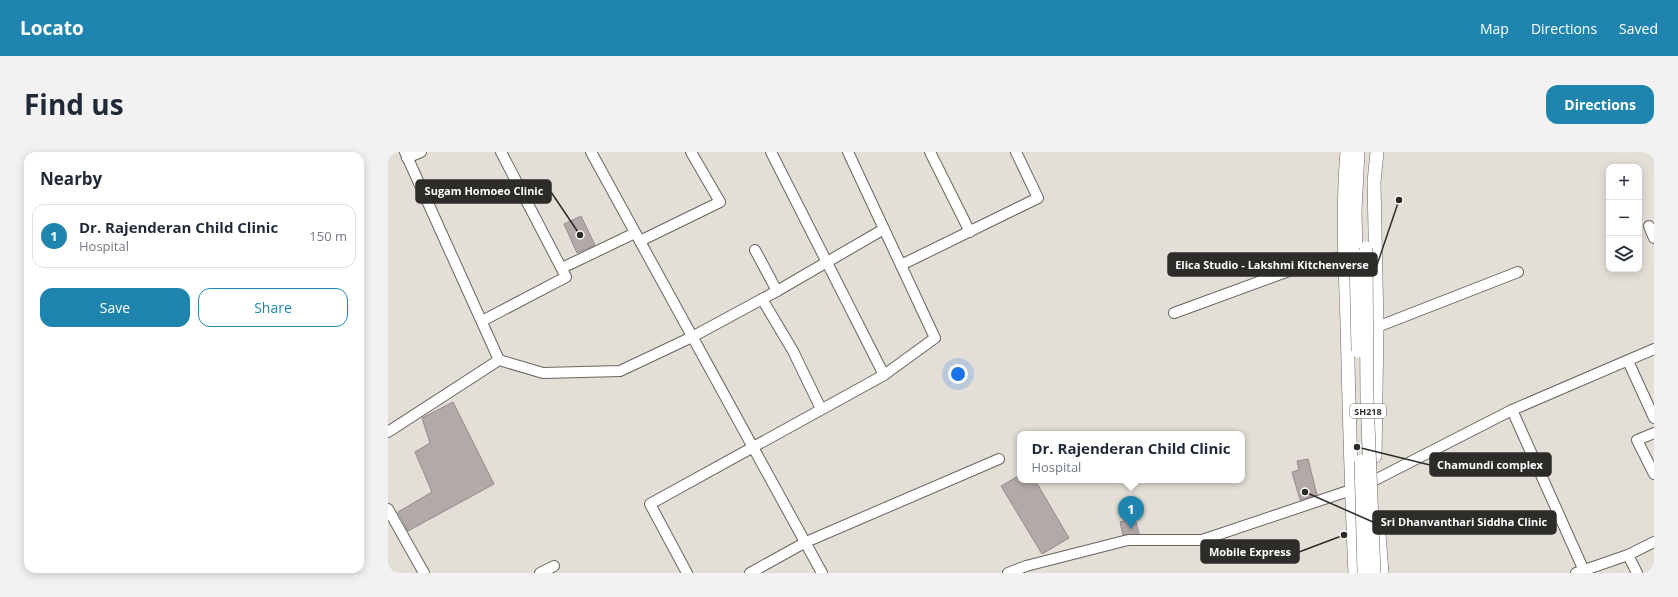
<!DOCTYPE html>
<meta charset="utf-8">
<style>
:root{--surface:#fff;--page:#f2f2f3;--text:#1f2937;--muted:#747a83;--line:#e0e1e3;--accent:#1f85af}
body{margin:0;font-family:"Open Sans",sans-serif;background:var(--page);color:var(--text)}
.controls{position:absolute;right:12px;top:12px;display:grid;overflow:hidden;border-radius:8px;box-shadow:0 2px 10px #0003}
.controls button{width:36px;height:36px;display:grid;place-items:center;padding:0;border:0;border-bottom:1px solid var(--line);background:var(--surface);color:var(--text);font:20px sans-serif}
.you{position:absolute;left:570px;top:222px;width:14px;height:14px;margin:-10px;border:3px solid #fff;border-radius:50%;background:#1a73e8;box-shadow:0 0 0 6px #1a73e833}
.badge{display:grid;place-items:center;width:26px;height:26px;border-radius:50%;background:var(--accent);color:#fff;font-size:13px;font-weight:700}
.pin{position:absolute;translate:-50% -33px;filter:drop-shadow(0 1px 2px #0008)}
.pin::after{content:'';position:absolute;top:21px;width:14px;height:12px;background:inherit;clip-path:polygon(0 0,100% 0,50% 100%)}
.popup{position:absolute;left:629px;top:279px;width:228px;height:52px;box-sizing:border-box;display:grid;place-content:center;border-radius:8px;background:var(--surface);filter:drop-shadow(0 1px 3px #0005);font-size:13px;white-space:nowrap;color:var(--muted)}
.popup b{font-size:15px;color:var(--text)}
.popup::after{content:'';position:absolute;left:50%;top:100%;margin-left:-8px;border:8px solid transparent;border-top-color:var(--surface)}
.list{margin:0;padding:0;list-style:none}
h2{display:flex;justify-content:space-between;align-items:center;height:52px;margin:0;padding:0 16px;font-size:17px}
h2 small{font-size:13px;font-weight:400;color:var(--muted)}
.list li{display:grid;grid-template-columns:26px 1fr auto;gap:12px;align-items:center;box-sizing:border-box;height:64px;margin:0 8px 8px;padding:0 8px;border:1px solid var(--line);border-radius:12px}
.list b{display:block;font-size:15px;white-space:nowrap}
.list p{margin:0;font-size:13px;white-space:nowrap;color:var(--muted)}
.list em{font-size:13px;font-style:normal;color:var(--muted)}
.actions{display:flex;gap:8px;padding:12px 16px}
.actions a{flex:1;padding:9px 0;border:1px solid var(--accent);border-radius:12px;text-align:center;font-size:14px;color:var(--accent)}
.actions .main{background:var(--accent);color:#fff}
.icon{flex:none;width:22px;height:22px;fill:none;stroke:currentColor;stroke-width:2;stroke-linecap:round;stroke-linejoin:round}
.map{position:relative;flex:none;width:1266px;height:421px;overflow:hidden;border-radius:12px}
header{display:flex;align-items:center;gap:24px;box-sizing:border-box;height:56px;padding:0 20px;background:var(--accent);color:#fff}
header strong{font-size:19px}
nav{display:flex;gap:22px;margin-inline-start:auto;font-size:14px}
.intro{display:flex;align-items:center;justify-content:space-between;box-sizing:border-box;height:96px;padding:0 24px}
h1{margin:0;font-size:28px}
.button{padding:10px 18px;border-radius:12px;background:var(--accent);color:#fff;font-size:14px;font-weight:700}
main{display:flex;gap:24px;padding:0 24px}
aside{flex:1;background:var(--surface);border-radius:12px;box-shadow:0 2px 10px #0003}
.map>svg:first-child{display:block}
.building{fill:#b3a9a8;stroke:#948b8a}
.lines{fill:none;stroke-linecap:round;stroke-linejoin:round}
.minor-casing{stroke:#68655e;stroke-width:12}
.major-casing{stroke:#68655e;stroke-width:14}
.minor{stroke:#fff;stroke-width:10}
.major{stroke:#fff;stroke-width:13}
.major-bridge-casing{stroke:#68655e;stroke-width:14;stroke-linecap:butt}
.major-bridge{stroke:#fff;stroke-width:13}
.labels{text-anchor:middle;dominant-baseline:central;stroke-width:3.5;stroke-linejoin:round;paint-order:stroke}
.shield{fill:#fff;stroke:#6c6b69;stroke-width:1}
.shield-label{font-size:9px;font-weight:bold;fill:#2d2c29}
.leader{fill:none;stroke:#2d2c29;stroke-width:1.5}
.callout-dot{fill:#2d2c29;stroke:#fff;stroke-width:1.5}
.callout{fill:#2d2c29;stroke:#2d2c29;stroke-width:1.5}
.callout-label{font-size:11px;text-anchor:middle;font-weight:bold;fill:#fff}
</style>
<header>
<strong>Locato</strong>
<nav><a>Map</a><a>Directions</a><a>Saved</a></nav>
</header>
<div class="intro"><h1>Find us</h1><a class="button">Directions</a></div>
<main>
<aside>
<h2>Nearby<small></small></h2>
<ul class="list">
<li><span class="badge">1</span><div><b>Dr. Rajenderan Child Clinic</b><p>Hospital</p></div><em>150 m</em></li>
</ul>
<div class="actions"><a class="main">Save</a><a>Share</a></div>
</aside>
<div class="map">
<svg width="1266" height="421" viewBox="0 0 1266 421">
<rect width="100%" height="100%" fill="#e3dfd7"/>
<g class="building">
<path d="M193,64L207,93L189,101L176,72Z"/>
<path d="M65,250L106,332L20,379L10,360L44,340L27,300L42,291L34,266Z"/>
<path d="M920,307L929,343L912,348L904,320L911,318L909,309Z"/>
<path d="M632,323V328H647L681,386L654,402L613,334Z"/>
<path d="M747,366L751,382L735,383L732,370Z"/>
</g>
<g class="lines">
<g class="minor-casing">
<g id="minor">
<path d="M17,0L111,208"/>
<path d="M203,0L434,421"/>
<path d="M383,0L496,223"/>
<path d="M542,0L582,80"/>
<path d="M19,6L33,0"/>
<path d="M1261,74L1266,86"/>
<path d="M252,89L332,50L303,0"/>
<path d="M367,98L389,139"/>
<path d="M513,113L650,46L628,0"/>
<path d="M174,116L247,81"/>
<path d="M374,147L405,199L433,257"/>
<path d="M786,161L909,116L957,104"/>
<path d="M94,169L178,125L113,0"/>
<path d="M989,175L1130,120"/>
<path d="M1240,209L1266,266"/>
<path d="M1124,258L1197,421"/>
<path d="M0,280L111,208L155,221L232,219L304,185L389,139L496,77L460,0"/>
<path d="M1266,281L1249,288L1266,322"/>
<path d="M0,357L36,421"/>
<path d="M1240,403L1249,421"/>
<path d="M152,421L166,414"/>
<path d="M299,421L262,352L496,223L547,186L496,77"/>
<path d="M362,421L418,390L611,307"/>
<path d="M620,421L638,414L740,388H814L963,338L987,328L1124,258L1266,197"/>
<path d="M1188,421L1240,403L1266,390"/>
</g>
</g>
<g class="major-casing">
<g id="major">
<path d="M959,0C954,57 957,113 959,170C961,253 963,337 967,421"/>
<path d="M968,103L967,59L970,0"/>
<path d="M987,304L989,175L986,30L989,0"/>
<path d="M990,369L994,421"/>
</g>
</g>
<use href="#minor" class="minor"/>
<use href="#major" class="major"/>
<g class="major-bridge-casing">
<g id="major-bridge">
<path d="M978,96L979,246L986,421"/>
<path d="M968,103L970,199"/>
<path d="M973,309L976,421"/>
</g>
</g>
<use href="#major-bridge" class="major-bridge"/>
</g>
<g class="labels">
<rect class="shield" x="962" y="252" width="36" height="14" rx="3"/>
<g class="shield-label">
<text x="980" y="259">SH218</text>
</g>
</g>
<path class="leader" d="M192 83L163 40M1011 48L989 113M969 295L1042 313M917 340L985 370M956 383L911 400"/>
<g class="callout-dot">
<circle cx="192" cy="83" r="4"/>
<circle cx="1011" cy="48" r="4"/>
<circle cx="969" cy="295" r="4"/>
<circle cx="917" cy="340" r="4"/>
<circle cx="956" cy="383" r="4"/>
</g>
<g class="callout">
<rect x="28" y="28" width="135" height="23" rx="4"/>
<rect x="780" y="101" width="209" height="23" rx="4"/>
<rect x="1042" y="301" width="121" height="23" rx="4"/>
<rect x="985" y="359" width="183" height="23" rx="4"/>
<rect x="813" y="388" width="98" height="23" rx="4"/>
</g>
<g class="callout-label">
<text x="96" y="43">Sugam Homoeo Clinic</text>
<text x="884" y="117">Elica Studio - Lakshmi Kitchenverse</text>
<text x="1102" y="317">Chamundi complex</text>
<text x="1076" y="374">Sri Dhanvanthari Siddha Clinic</text>
<text x="862" y="404">Mobile Express</text>
</g>
</svg>
<div class="controls">
<button>+</button>
<button>−</button>
<button><svg class="icon" aria-label="layers" viewBox="0 0 24 24"><path d="M12 4l9 5-9 5-9-5zM3 14l9 5 9-5"/></svg></button>
</div>
<div class="you"></div>
<div class="pin badge" style="left:743px;top:377px">1</div>
<div class="popup"><b>Dr. Rajenderan Child Clinic</b>Hospital</div>
</div>
</main>
